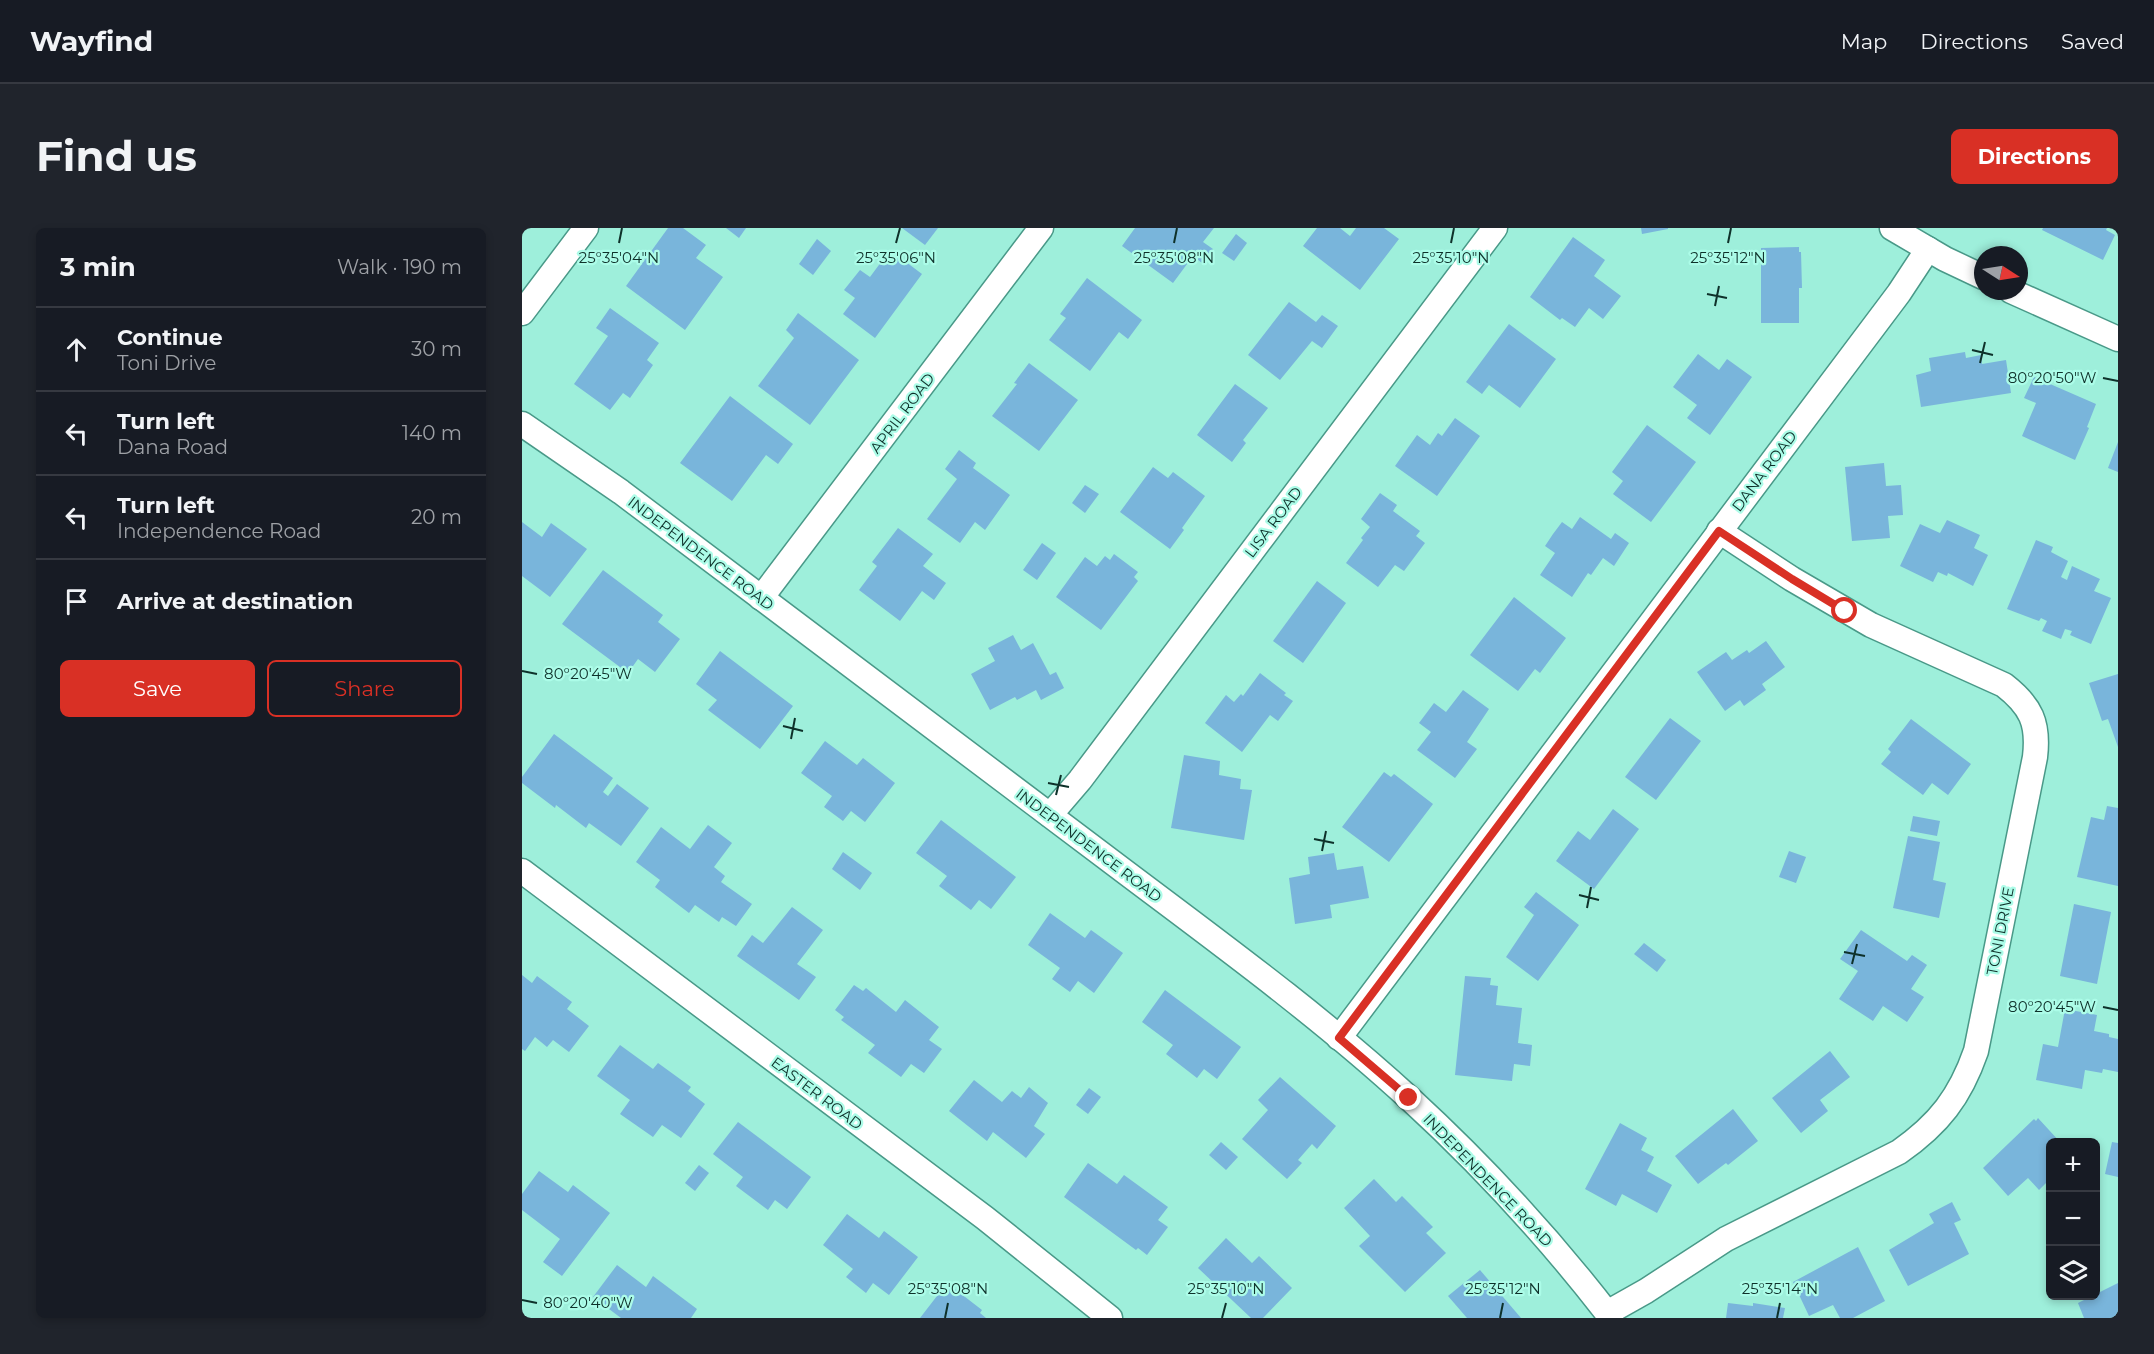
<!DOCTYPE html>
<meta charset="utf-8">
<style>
:root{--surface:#171b24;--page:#20242c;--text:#f1f3f6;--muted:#9ea1a6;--line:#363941;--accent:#d93025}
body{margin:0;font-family:Montserrat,sans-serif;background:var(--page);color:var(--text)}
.controls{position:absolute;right:18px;bottom:18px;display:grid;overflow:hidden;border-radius:9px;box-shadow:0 3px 9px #0003}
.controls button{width:54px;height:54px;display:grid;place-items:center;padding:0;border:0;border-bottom:2px solid var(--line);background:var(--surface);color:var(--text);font:30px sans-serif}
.compass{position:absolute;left:1452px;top:18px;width:54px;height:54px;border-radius:50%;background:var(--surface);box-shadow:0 3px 9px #0003;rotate:102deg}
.stop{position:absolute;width:18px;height:18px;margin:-14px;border:4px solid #d93025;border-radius:50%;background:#fff}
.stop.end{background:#d93025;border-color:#fff;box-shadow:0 2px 6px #0008}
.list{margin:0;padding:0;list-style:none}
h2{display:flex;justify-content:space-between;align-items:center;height:78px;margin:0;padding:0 24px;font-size:26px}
h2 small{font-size:20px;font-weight:400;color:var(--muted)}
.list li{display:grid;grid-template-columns:39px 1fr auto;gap:18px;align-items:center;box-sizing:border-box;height:84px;padding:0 24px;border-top:2px solid var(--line)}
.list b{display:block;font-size:22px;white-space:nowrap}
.list p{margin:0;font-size:20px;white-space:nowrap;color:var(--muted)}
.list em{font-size:20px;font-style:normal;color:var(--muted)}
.actions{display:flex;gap:12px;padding:18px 24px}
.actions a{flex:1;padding:14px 0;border:2px solid var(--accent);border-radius:9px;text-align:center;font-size:21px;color:var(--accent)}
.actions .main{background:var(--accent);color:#fff}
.icon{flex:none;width:33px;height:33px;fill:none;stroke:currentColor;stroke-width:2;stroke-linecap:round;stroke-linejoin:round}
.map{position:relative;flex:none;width:1596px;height:1090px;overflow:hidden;border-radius:9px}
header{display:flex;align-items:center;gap:36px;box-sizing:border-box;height:84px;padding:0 30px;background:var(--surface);border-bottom:2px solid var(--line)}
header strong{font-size:28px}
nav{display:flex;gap:33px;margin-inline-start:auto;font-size:21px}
.intro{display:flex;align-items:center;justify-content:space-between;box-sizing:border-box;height:144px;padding:0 36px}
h1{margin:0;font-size:42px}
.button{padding:15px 27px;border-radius:9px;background:var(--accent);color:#fff;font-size:21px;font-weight:700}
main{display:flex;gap:36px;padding:0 36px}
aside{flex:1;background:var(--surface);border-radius:9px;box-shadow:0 3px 9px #0003}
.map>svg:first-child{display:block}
.building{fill:#79b5db}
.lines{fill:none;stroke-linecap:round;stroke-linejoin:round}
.minor-casing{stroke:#499988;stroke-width:27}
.minor{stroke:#fff;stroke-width:24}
.route{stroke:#d93025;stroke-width:8}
.ticks{fill:none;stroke:#0e312a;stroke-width:2}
.labels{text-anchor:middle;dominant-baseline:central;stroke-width:4.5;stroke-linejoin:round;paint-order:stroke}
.street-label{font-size:15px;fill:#0e312a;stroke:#acfce8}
.ticks-label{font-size:15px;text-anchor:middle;fill:#0e312a;stroke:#acfce8;stroke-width:4.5;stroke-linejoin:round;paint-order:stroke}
</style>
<header>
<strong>Wayfind</strong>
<nav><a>Map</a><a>Directions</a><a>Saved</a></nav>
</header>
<div class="intro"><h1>Find us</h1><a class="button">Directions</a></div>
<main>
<aside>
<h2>3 min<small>Walk · 190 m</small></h2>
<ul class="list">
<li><svg class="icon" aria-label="ahead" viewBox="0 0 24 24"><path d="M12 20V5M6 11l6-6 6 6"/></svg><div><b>Continue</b><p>Toni Drive</p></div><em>30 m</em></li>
<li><svg class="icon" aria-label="left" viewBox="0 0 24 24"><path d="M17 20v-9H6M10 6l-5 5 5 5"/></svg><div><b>Turn left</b><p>Dana Road</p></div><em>140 m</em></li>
<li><svg class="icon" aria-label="left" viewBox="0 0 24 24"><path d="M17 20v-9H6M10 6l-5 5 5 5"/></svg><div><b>Turn left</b><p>Independence Road</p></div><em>20 m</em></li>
<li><svg class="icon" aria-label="arrive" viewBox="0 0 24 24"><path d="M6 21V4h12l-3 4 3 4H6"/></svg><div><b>Arrive at destination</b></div></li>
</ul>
<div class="actions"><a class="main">Save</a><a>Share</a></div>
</aside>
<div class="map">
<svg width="1596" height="1090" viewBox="0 0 1596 1090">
<rect width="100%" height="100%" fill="#9eefdb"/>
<g class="building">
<path d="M146,0H161L184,17L174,30L201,49L163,102L104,58Z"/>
<path d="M204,0H224L217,10Z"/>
<path d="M380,0H416L403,17Z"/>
<path d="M613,0H692L681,14L691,21L680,35L671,28L651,55L600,18Z"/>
<path d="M795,0H818L828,8L834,0H862L877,11L838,62L781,18Z"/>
<path d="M1119,0H1146V1L1120,6Z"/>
<path d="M1521,0H1585L1584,2L1593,7L1581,32L1520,2Z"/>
<path d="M714,6L725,15L712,33L700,25Z"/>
<path d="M1051,9L1083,32L1072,48L1099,68L1081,91L1067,80L1053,99L1040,90L1038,92L1008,69Z"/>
<path d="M295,11L309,23L291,47L277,36Z"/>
<path d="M1277,19V24H1279L1280,60H1277V95H1239V20Z"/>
<path d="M368,22L400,46L353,110L321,86L333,70L322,62L338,42L348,49Z"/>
<path d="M565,50L620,92L606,111L597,104L568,143L527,112L544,90L538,86Z"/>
<path d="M767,74L794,94L800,87L816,98L800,120L790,113L758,152L726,127Z"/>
<path d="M88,80L137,115L125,132L131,137L108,170L101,165L88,182L52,156L86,108L74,100Z"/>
<path d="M276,85L337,132L288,197L236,158L272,110L264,102Z"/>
<path d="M987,96L1034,131L998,180L967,157L960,166L944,154Z"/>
<path d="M1443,124L1444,130L1459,127L1460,136L1484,132L1489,165L1399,179L1394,147L1409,143L1407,130Z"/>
<path d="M1176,126L1197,142L1205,131L1230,149L1188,207L1165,190L1175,177L1151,159Z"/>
<path d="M507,135L556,172L517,223L470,188L495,156L492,155Z"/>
<path d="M1512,149L1574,176L1565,199L1567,200L1553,232L1500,208L1514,175L1502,170Z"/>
<path d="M713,156L746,180L721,212L724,215L710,234L675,207Z"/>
<path d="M208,168L271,216L256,236L244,227L210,273L158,235Z"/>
<path d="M933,190L958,208L915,268L873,238L895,207L908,217L916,205L920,208Z"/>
<path d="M1125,197L1174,234L1129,294L1091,266L1101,253L1090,244Z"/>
<path d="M1596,214V244L1586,240Z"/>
<path d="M437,222L454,235L451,240L488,267L463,302L453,294L438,315L405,291L435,251L423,241Z"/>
<path d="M1362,235L1364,258L1379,257L1381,287L1366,288L1368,310L1330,313L1323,239Z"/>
<path d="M631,239L646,250L651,244L683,268L660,300L662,302L648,321L598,284Z"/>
<path d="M563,257L577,266L563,285L550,275Z"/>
<path d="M858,265L875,277L871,283L898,303L894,308L903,315L882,343L873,337L856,359L824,335L841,312L839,310L848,299L839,291Z"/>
<path d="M1058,289L1089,311L1093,305L1107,315L1092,338L1081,330L1069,347L1066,345L1050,369L1018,347L1033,325L1023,318L1031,306L1040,294L1050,301Z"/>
<path d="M1425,292L1458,307L1452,320L1466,327L1451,358L1426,345L1425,348L1416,344L1411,354L1378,338L1398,296L1418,305Z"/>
<path d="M0,294L20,309L29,295L65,321L28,369L0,348Z"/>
<path d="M376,300L411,326L401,338L424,355L412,372L400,363L378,393L337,362L355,338L350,334Z"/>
<path d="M1514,312L1531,319L1529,324L1546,333L1539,349L1545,352L1550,338L1578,351L1572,363L1589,370L1569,416L1548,407L1550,403L1543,401L1539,411L1520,403L1525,393L1519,390L1517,393L1485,381Z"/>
<path d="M520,315L534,325L515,352L501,342Z"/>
<path d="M592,326L616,344L612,349L616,353L579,402L534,369L563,329L575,338L583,328L588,332Z"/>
<path d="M81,342L141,387L136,394L158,411L133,444L116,431L106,445L40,396Z"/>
<path d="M795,353L824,375L781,435L751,413Z"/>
<path d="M992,369L1044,410L1018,445L1013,441L996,463L948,427Z"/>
<path d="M491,407L499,422L511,415L528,447L534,444L542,460L519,472L514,462L495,472L493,469L468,482L449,446L473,433L466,420Z"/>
<path d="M1244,413L1263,439L1240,456L1244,462L1222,478L1218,472L1203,483L1175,444L1204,424L1210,432L1225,422L1227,425Z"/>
<path d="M198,423L271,478L238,521L186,482L195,472L174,456Z"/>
<path d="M738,445L764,465L762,467L771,473L756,493L748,487L720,524L683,495L704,467L712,474L719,466L721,468Z"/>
<path d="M1596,446V519L1586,491L1580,493L1567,455Z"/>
<path d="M941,462L967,481L945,514L955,521L933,550L895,522L909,504L897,495L912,475L924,484Z"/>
<path d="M1148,490L1179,513L1134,572L1103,549Z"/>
<path d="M1389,491L1449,536L1426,567L1410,555L1401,567L1359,536L1369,524L1366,521Z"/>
<path d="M32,506L91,550L81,564L86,568L95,556L127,580L99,618L67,595L64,600L34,577L33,580L0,555V549Z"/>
<path d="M303,513L335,537L341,530L373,555L343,594L329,583L321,593L302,579L310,568L279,545Z"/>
<path d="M662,527L698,533L697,547L719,551L718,561L730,562L722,612L649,600Z"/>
<path d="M862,544L869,549L872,546L911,576L867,634L820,599Z"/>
<path d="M1585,578L1596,580V658L1555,649L1569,589L1582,592Z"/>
<path d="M1091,581L1117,601L1072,661L1034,633L1056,603L1068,612Z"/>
<path d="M1391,588L1418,593L1415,608L1388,603Z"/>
<path d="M419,592L494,649L469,681L457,672L449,682L417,658L425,648L394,625Z"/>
<path d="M186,597L210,615L192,639L203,648L199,654L230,676L214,698L200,689L197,694L173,677L167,685L133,659L138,652L114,634L139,599L168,621Z"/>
<path d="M1386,608L1418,614L1411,652L1424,655L1417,690L1371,680Z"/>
<path d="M1267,623L1284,629L1274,655L1257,649Z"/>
<path d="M321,624L350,645L338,662L310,641Z"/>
<path d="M812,625L815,642L841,638L847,670L808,677L810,690L773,696L767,650L788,646L786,629Z"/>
<path d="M1014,664L1057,697L1016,753L984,729L1012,687L1002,679Z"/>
<path d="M1552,676L1589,684L1575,756L1538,748Z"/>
<path d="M270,679L301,702L275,736L294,749L277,772L215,728L230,707L241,715Z"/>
<path d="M528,685L563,710L569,702L601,725L572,765L556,753L548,764L530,751L538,740L506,717Z"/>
<path d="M1339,702L1385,733L1390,727L1405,737L1389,761L1402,769L1385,794L1361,778L1351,793L1317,771L1336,743L1318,731Z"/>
<path d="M1122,715L1144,732L1135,744L1112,726Z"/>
<path d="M0,747L10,755L15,748L50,774L45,781L67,798L47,824L31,812L25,819L13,809L3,823L0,821Z"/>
<path d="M943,748L969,750L968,757L976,758L974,777L1000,780L996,815L1010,817L1008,838L992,836L990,853L933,847Z"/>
<path d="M332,757L341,763L344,760L374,784L383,772L417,799L407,812L420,821L402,845L389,836L379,849L346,825L353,817L319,792L322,789L313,782Z"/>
<path d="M643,762L719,819L695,851L682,841L675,850L644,826L651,817L620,794Z"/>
<path d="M1543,781L1575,787L1572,803L1587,806V809L1596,811V844L1581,841L1580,845L1563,842L1560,861L1514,852L1521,816L1536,819Z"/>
<path d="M98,817L131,841L136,835L169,859L166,863L183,876L159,910L140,897L131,909L98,886L108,872L75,848Z"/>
<path d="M1308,823L1328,849L1298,872L1306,883L1279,905L1250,870Z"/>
<path d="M758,849L814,898L795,921L790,916L776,932L780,935L765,951L720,911L746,882L736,872Z"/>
<path d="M452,852L480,874L490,863L499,870L507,859L526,875L512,898L523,906L504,930L471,904L465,913L427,883Z"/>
<path d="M567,860L579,869L566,886L554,877Z"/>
<path d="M1211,881L1236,913L1206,937L1204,935L1176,956L1153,928Z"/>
<path d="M1516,890L1538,914H1528V951L1517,962L1506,950L1486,968L1461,940L1512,891L1514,893Z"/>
<path d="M216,894L289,949L265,981L253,972L246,982L214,958L221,949L191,926Z"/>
<path d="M1098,895L1125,910L1119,922L1132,929L1125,943L1150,957L1135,985L1100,966L1094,978L1063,961Z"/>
<path d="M699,914L716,929L704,942L687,927Z"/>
<path d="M1590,914L1596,915V949L1583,946Z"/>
<path d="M566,935L595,956L602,947L646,979L636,992L646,999L625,1027L616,1020L614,1022L542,969Z"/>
<path d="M177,937L187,945L173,963L163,955Z"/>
<path d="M17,943L46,964L51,957L88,985L40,1048L21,1034L38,1011L0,982V966Z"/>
<path d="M852,951L874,974L880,968L911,999L904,1005L924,1025L883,1064L837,1018L848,1008L822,980Z"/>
<path d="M1430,974L1439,992L1432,995L1447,1026L1386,1058L1367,1022L1412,995L1407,986Z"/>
<path d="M325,986L357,1010L362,1003L396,1029L367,1067L351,1055L344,1065L324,1049L331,1041L301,1017Z"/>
<path d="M704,1010L730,1035L737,1028L770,1060L741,1090H729L676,1040Z"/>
<path d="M1336,1019L1363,1073L1331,1090H1318L1311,1077L1287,1088L1271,1054Z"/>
<path d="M95,1037L124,1059L131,1048L175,1081L169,1090H99L71,1069Z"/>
<path d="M958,1042L999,1090H945L926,1068Z"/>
<path d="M425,1055L460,1082L458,1085L464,1090H398Z"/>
<path d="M1596,1055V1090H1562L1556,1075Z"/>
<path d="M1206,1075L1231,1078V1075L1263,1080L1261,1090H1204Z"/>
</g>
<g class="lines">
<g class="minor-casing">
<g id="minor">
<path d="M1370,0L1423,31L1461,49"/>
<path d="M1489,63L1596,111"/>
<path d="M0,85L64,0"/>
<path d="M0,196L99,264C259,386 421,506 582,628C685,706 791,782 887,870C960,937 1029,1012 1089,1090"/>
<path d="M239,370L519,0"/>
<path d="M528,587L558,552L973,0"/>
<path d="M0,643L463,990L588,1090"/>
<path d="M817,810L1377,65L1406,21"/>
<path d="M1085,1085L1124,1063L1204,1011L1377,924C1417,896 1438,869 1454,823L1513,529C1517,495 1509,478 1482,457L1349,397L1270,351L1197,303"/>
</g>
</g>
<use href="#minor" class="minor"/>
</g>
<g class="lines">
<path class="route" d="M887,870L817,810L1197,303L1270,351L1323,383"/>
</g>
<path class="ticks" d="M97,15L100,0M374,15L378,0M652,15L655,0M929,15L932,0M1206,15L1209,0M1185,66L1205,70M1193,78L1197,58M1450,122L1471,127M1458,135L1463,114M1581,150L1596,153M0,443L15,446M261,498L281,503M269,511L273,490M526,555L547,559M534,567L539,547M792,611L812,615M800,623L804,603M1057,667L1077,672M1065,680L1069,659M1322,724L1343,728M1330,736L1335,716M1581,779L1596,782M0,1072L15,1075M423,1090L426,1075M700,1090L704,1075M978,1090L981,1075M1255,1090L1258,1075"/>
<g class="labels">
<g class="street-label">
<text transform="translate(380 185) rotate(-53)">APRIL ROAD</text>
<text transform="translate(1242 243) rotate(-53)">DANA ROAD</text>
<text transform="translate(751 294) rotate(-53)">LISA ROAD</text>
<text transform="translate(179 325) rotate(37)">INDEPENDENCE ROAD</text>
<text transform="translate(567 617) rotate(37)">INDEPENDENCE ROAD</text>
<text transform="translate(1478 703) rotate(-79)">TONI DRIVE</text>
<text transform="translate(295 865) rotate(37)">EASTER ROAD</text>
<text transform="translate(966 952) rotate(46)">INDEPENDENCE ROAD</text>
</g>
</g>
<g class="ticks-label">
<text x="97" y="35">25°35'04"N</text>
<text x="374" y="35">25°35'06"N</text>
<text x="652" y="35">25°35'08"N</text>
<text x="929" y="35">25°35'10"N</text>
<text x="1206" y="35">25°35'12"N</text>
<text x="1530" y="155">80°20'50"W</text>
<text x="66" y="451">80°20'45"W</text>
<text x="1530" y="784">80°20'45"W</text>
<text x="426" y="1066">25°35'08"N</text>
<text x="704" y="1066">25°35'10"N</text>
<text x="981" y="1066">25°35'12"N</text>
<text x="1258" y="1066">25°35'14"N</text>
<text x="66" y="1080">80°20'40"W</text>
</g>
</svg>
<div class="controls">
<button>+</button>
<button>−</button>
<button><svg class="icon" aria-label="layers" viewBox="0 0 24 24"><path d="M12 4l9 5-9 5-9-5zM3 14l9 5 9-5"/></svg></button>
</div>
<svg class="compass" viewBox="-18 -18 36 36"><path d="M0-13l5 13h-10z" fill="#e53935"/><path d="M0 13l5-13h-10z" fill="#9ea1a6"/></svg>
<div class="stop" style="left:1323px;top:383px"></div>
<div class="stop end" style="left:887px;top:870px"></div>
</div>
</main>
